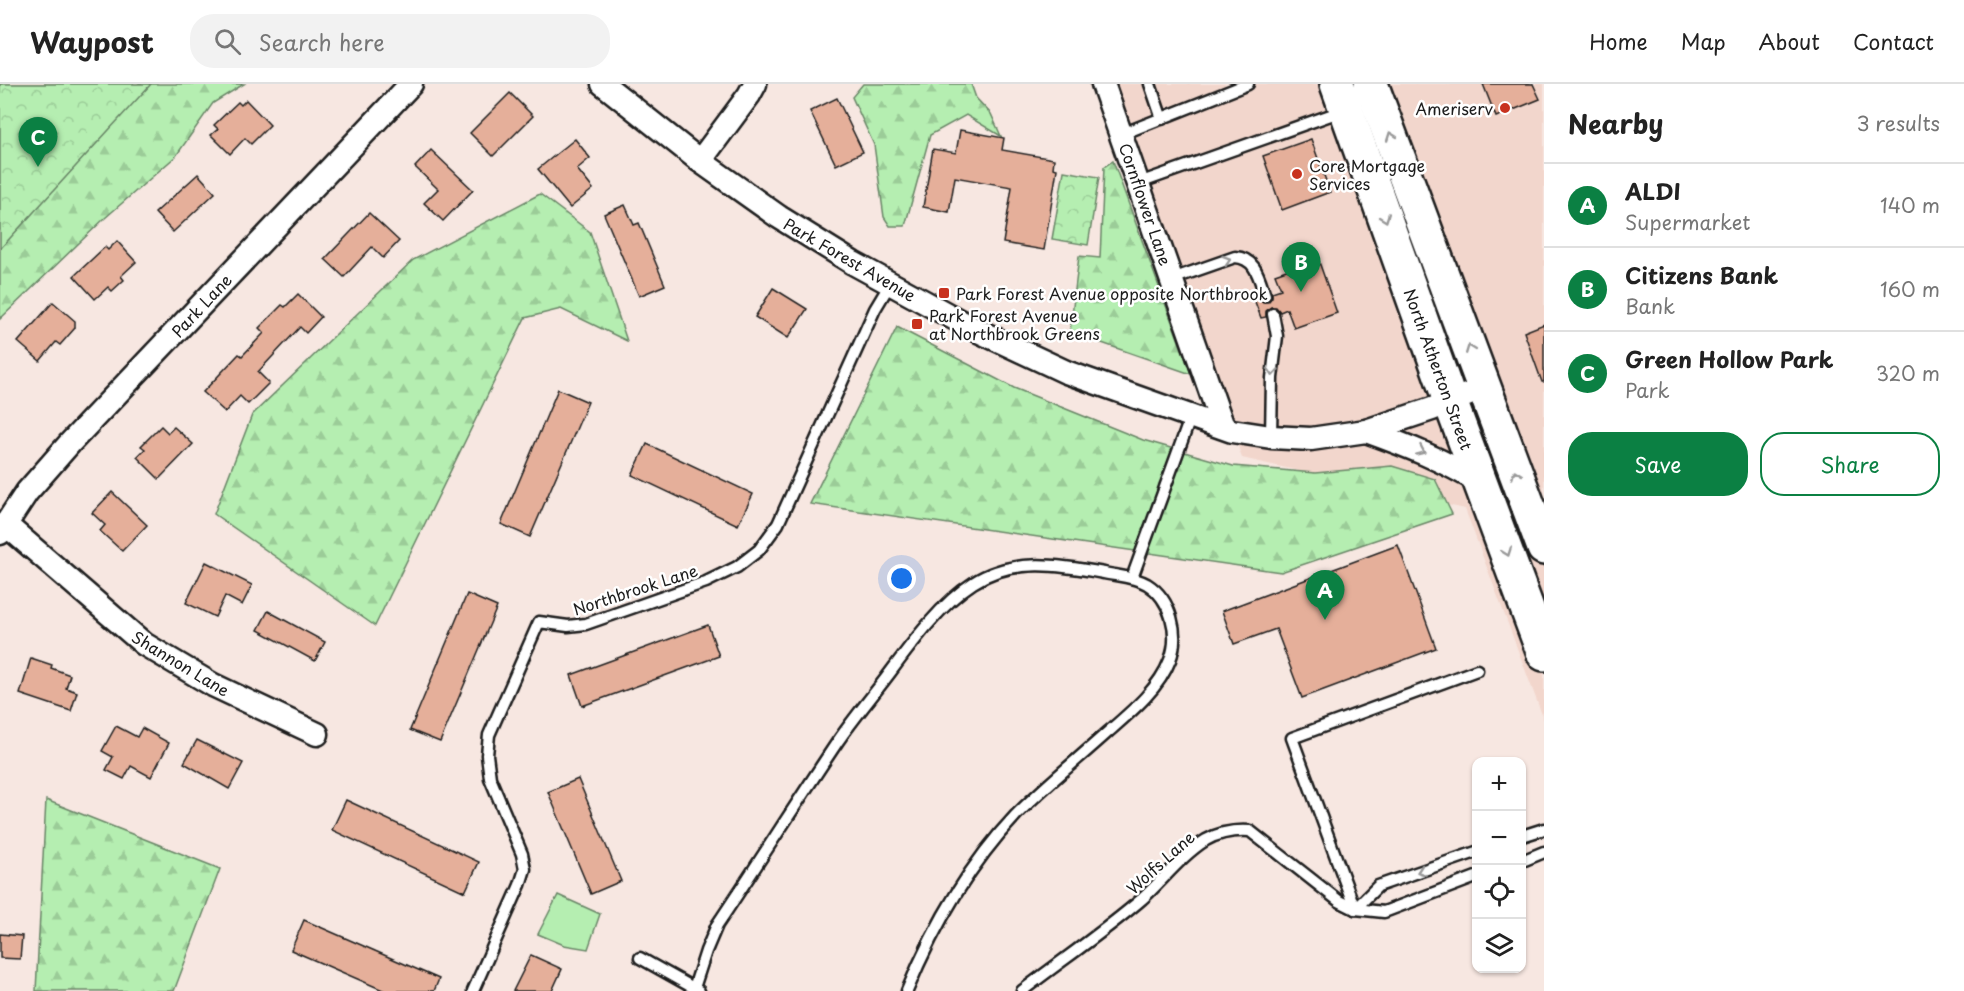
<!DOCTYPE html>
<meta charset="utf-8">
<style>
:root{--surface:#fff;--page:#f2f2f2;--text:#222;--muted:#767676;--line:#e0e0e0;--accent:#0b8043}
body{margin:0;font-family:"Playpen Sans",sans-serif;background:var(--page);color:var(--text)}
.controls{position:absolute;right:18px;bottom:18px;display:grid;overflow:hidden;border-radius:12px;box-shadow:0 2px 4px #0004}
.controls button{width:54px;height:54px;display:grid;place-items:center;padding:0;border:0;border-bottom:2px solid var(--line);background:var(--surface);color:var(--text);font:30px sans-serif}
.you{position:absolute;left:902px;top:495px;width:21px;height:21px;margin:-15px;border:4px solid #fff;border-radius:50%;background:#1a73e8;box-shadow:0 0 0 9px #1a73e833}
.badge{display:grid;place-items:center;width:39px;height:39px;border-radius:50%;background:var(--accent);color:#fff;font-size:20px;font-weight:700}
.pin{position:absolute;translate:-50% -50px;filter:drop-shadow(0 2px 3px #0008)}
.pin::after{content:'';position:absolute;top:32px;width:21px;height:18px;background:inherit;clip-path:polygon(0 0,100% 0,50% 100%)}
.list{margin:0;padding:0;list-style:none}
h2{display:flex;justify-content:space-between;align-items:center;height:78px;margin:0;padding:0 24px;font-size:26px}
h2 small{font-size:20px;font-weight:400;color:var(--muted)}
.list li{display:grid;grid-template-columns:39px 1fr auto;gap:18px;align-items:center;box-sizing:border-box;height:84px;padding:0 24px;border-top:2px solid var(--line)}
.list b{display:block;font-size:22px;white-space:nowrap}
.list p{margin:0;font-size:20px;white-space:nowrap;color:var(--muted)}
.list em{font-size:20px;font-style:normal;color:var(--muted)}
.actions{display:flex;gap:12px;padding:18px 24px}
.actions a{flex:1;padding:14px 0;border:2px solid var(--accent);border-radius:24px;text-align:center;font-size:21px;color:var(--accent)}
.actions .main{background:var(--accent);color:#fff}
.icon{flex:none;width:33px;height:33px;fill:none;stroke:currentColor;stroke-width:2;stroke-linecap:round;stroke-linejoin:round}
.map{position:relative;flex:none;width:1544px;height:907px;overflow:hidden}
header{display:flex;align-items:center;gap:36px;box-sizing:border-box;height:84px;padding:0 30px;background:var(--surface);border-bottom:2px solid var(--line)}
header strong{font-size:28px}
nav{display:flex;gap:33px;margin-inline-start:auto;font-size:21px}
.search{width:420px;height:54px;background:var(--page);display:flex;align-items:center;gap:15px;box-sizing:border-box;padding:0 21px;border-radius:24px;color:var(--muted);font-size:22px}
main{display:flex}
aside{flex:1;background:var(--surface)}
.map>svg:first-child{display:block}
.built{fill:#f2d6cc}
.forest{fill:url(#forest-firs);stroke:#688566;stroke-width:1.5}
.park{fill:url(#park-crowns);stroke:#688566;stroke-width:1.5}
.pitch{fill:#b5eeb1;stroke:#688566;stroke-width:1.5}
.building{fill:#e5af9a;stroke:#1c1c1c;stroke-width:1.5}
.lines{fill:none;stroke-linecap:round;stroke-linejoin:round}
.service-casing{stroke:#1c1c1c;stroke-width:15}
.minor-casing{stroke:#1c1c1c;stroke-width:27}
.primary-casing{stroke:#1c1c1c;stroke-width:38}
.service{stroke:#fff;stroke-width:10}
.minor{stroke:#fff;stroke-width:22}
.primary{stroke:#fff;stroke-width:33}
.oneway{stroke:#999}
.poi-dot{fill:#c8321e;stroke:#fff;stroke-width:2}
.labels{text-anchor:middle;dominant-baseline:central;stroke-width:5;stroke-linejoin:round;paint-order:stroke}
.poi-label{font-size:16px;fill:#1c1c1c;stroke:#fff;text-anchor:start}
.street-label{font-size:16px;fill:#1c1c1c;stroke:#fff}
</style>
<header>
<strong>Waypost</strong>
<div class="search"><svg class="icon" aria-label="search" viewBox="0 0 24 24"><circle cx="10" cy="10" r="6"/><path d="M15 15l6 6"/></svg>Search here</div>
<nav><a>Home</a><a>Map</a><a>About</a><a>Contact</a></nav>
</header>
<main>
<div class="map">
<svg width="1544" height="907" viewBox="0 0 1544 907">
<defs>
<pattern id="forest-firs" width="22" height="20" patternUnits="userSpaceOnUse" patternTransform="scale(1.5)"><rect width="22" height="20" fill="#b5eeb1"/><path d="M5 1l3.5 6h-7zM16 11l3.5 6h-7z" fill="#9bcc98"/></pattern>
<pattern id="park-crowns" width="20" height="18" patternUnits="userSpaceOnUse" patternTransform="scale(1.5)"><rect width="20" height="18" fill="#b5eeb1"/><path d="M2 6a3 3 0 1 1 6 0M12 15a3 3 0 1 1 6 0" fill="none" stroke="#9bcc98"/></pattern>
</defs>
<rect width="100%" height="100%" fill="#f7e7e1"/>
<filter id="ink" filterUnits="userSpaceOnUse"><feTurbulence type="fractalNoise" baseFrequency=".0167" numOctaves="2"/><feDisplacementMap in="SourceGraphic" scale="12" xChannelSelector="R" yChannelSelector="G"/><feConvolveMatrix kernelMatrix="1 2 1 2 8 2 1 2 1" color-interpolation-filters="sRGB"/></filter>
<g filter="url(#ink)">
<path class="built" d="M1116,0H1544V636L1465,425L1242,374Z"/>
<g class="forest">
<path d="M0,0H244L213,19L176,72L105,134L0,235Z"/>
<path d="M863,0H971L976,14L991,30L1001,52L966,31L930,51L905,142H890L884,133L874,61L852,13Z"/>
<path d="M1113,77L1191,290L1070,248L1079,172L1100,174L1104,83Z"/>
<path d="M540,110L590,148L627,257L561,225L525,234L375,542L214,430L252,331L413,176Z"/>
<path d="M897,243L1014,304L1143,356L1233,382L1315,389L1392,382L1435,395L1452,430L1281,488L810,420Z"/>
<path d="M46,716L220,785L174,907H36Z"/>
</g>
<g class="park">
<path d="M0,0H151L0,165Z"/>
<path d="M1064,87L1099,93L1088,161L1052,155Z"/>
</g>
<path class="pitch" d="M558,811L600,830L588,865L564,861L538,850Z"/>
<g class="building">
<path d="M1483,0H1533L1540,15L1496,33Z"/>
<path d="M510,9L533,32L493,72L470,49Z"/>
<path d="M837,14L863,68L836,81L810,27Z"/>
<path d="M246,16L270,41L251,60L245,54L230,70L211,51L218,45L214,41L238,18L241,21Z"/>
<path d="M960,46L1004,54L1002,66L1054,75L1053,84L1057,85L1044,166L1003,159L1012,103L955,93L949,128L923,123L933,65L956,69Z"/>
<path d="M575,55L590,74L577,85L593,105L570,124L538,85Z"/>
<path d="M1311,55L1330,108L1282,126L1263,72Z"/>
<path d="M431,66L473,106L443,137L424,119L438,105L415,83Z"/>
<path d="M198,90L215,109L173,148L155,129Z"/>
<path d="M625,121L634,141L639,139L665,201L639,212L604,130Z"/>
<path d="M369,129L399,157L383,174L372,163L344,193L325,175Z"/>
<path d="M117,157L136,178L121,192L124,196L112,207L108,203L95,215L74,192L105,163L108,166Z"/>
<path d="M1318,175L1337,229L1294,244L1287,225L1280,228L1276,223H1271L1266,227V233L1261,234L1254,215L1258,213L1263,218H1268L1272,213V208L1281,205L1275,190Z"/>
<path d="M773,204L807,225L788,254L755,233Z"/>
<path d="M298,210L321,233L306,249L300,243L258,288L269,299L248,320L240,312L225,328L203,308L239,270L242,272L264,249L259,244L282,221L285,223Z"/>
<path d="M53,218L75,237V244L60,261L56,258L40,277L18,258Z"/>
<path d="M1544,240V298H1542L1524,248Z"/>
<path d="M558,305L588,318L530,453L501,440Z"/>
<path d="M161,342L168,349L174,343L193,360L159,395L137,373L145,365L141,362Z"/>
<path d="M647,360L753,410L738,441L632,391Z"/>
<path d="M112,408L147,441L122,467L100,447L105,441L92,429Z"/>
<path d="M1398,461L1436,564L1302,614L1276,545L1234,560L1222,527Z"/>
<path d="M206,478L252,501L242,521L225,512L215,533L186,519Z"/>
<path d="M467,510L497,523L440,658L410,646Z"/>
<path d="M268,527L325,558L315,577L258,546Z"/>
<path d="M708,541L719,572L582,622L571,591Z"/>
<path d="M31,574L52,581L51,584L70,591L66,604L77,608L71,627L20,610Z"/>
<path d="M116,642L137,653L142,644L169,659L151,693L131,682L124,695L106,686L113,673L102,667Z"/>
<path d="M197,656L243,679L229,705L184,679Z"/>
<path d="M578,695L621,797L591,810L548,708Z"/>
<path d="M346,716L479,778L465,808L332,746Z"/>
<path d="M304,836L439,895L434,907H385L291,866Z"/>
<path d="M0,850L22,852L20,875L0,874Z"/>
<path d="M531,871L562,885L552,907H513Z"/>
</g>
<g class="lines">
<g class="service-casing">
<g id="service">
<path d="M1150,0L1162,35"/>
<path d="M1122,50L1248,0"/>
<path d="M1139,99L1342,27"/>
<path d="M1172,195L1235,173C1256,174 1259,194 1265,211"/>
<path d="M1271,353L1272,294L1277,252L1273,230"/>
<path d="M1132,494L1191,332"/>
<path d="M1522,752L1544,745"/>
<path d="M1522,777L1544,768"/>
<path d="M1355,825L1292,654L1477,586"/>
<path d="M1355,825L1378,802L1476,768"/>
<path d="M640,874L699,907"/>
<path d="M694,904L706,867L717,841C758,780 797,718 838,657C853,635 870,615 886,594C910,562 939,521 973,499C1013,473 1060,481 1104,489C1118,492 1135,493 1147,500C1171,515 1180,550 1170,576C1159,605 1131,628 1108,648C1078,675 1045,702 1016,731C969,781 933,844 907,907"/>
<path d="M473,907L520,801L525,785L522,770L490,694L487,671L489,651L539,538L568,542L586,540L706,498L737,483L759,466L778,440L875,225L890,200"/>
<path d="M1022,907C1061,877 1105,847 1142,815C1163,796 1182,771 1206,756C1220,748 1235,746 1250,747L1339,817L1355,825L1384,828L1476,793"/>
</g>
</g>
<g class="minor-casing">
<g id="minor">
<path d="M603,0L700,77L779,133L853,179L974,245L1066,288L1232,347L1271,353L1311,355L1366,347L1432,325L1484,304"/>
<path d="M1103,0L1223,343"/>
<path d="M700,77L749,11L755,0"/>
<path d="M1366,347C1408,362 1443,376 1481,399"/>
<path d="M5,440L144,560L213,601L317,650"/>
<path d="M0,449L27,408L70,359L411,0"/>
</g>
</g>
<g class="primary-casing">
<g id="primary">
<path d="M1337,0L1450,317L1544,570"/>
<path d="M1371,0L1544,464"/>
</g>
</g>
<use href="#service" class="service"/>
<use href="#minor" class="minor"/>
<use href="#primary" class="primary"/>
</g>
<defs><path id="oneway-chevron" d="M-2-3.5L2.5 0L-2 3.5" fill="none" stroke-width="1.6" stroke-linecap="round" stroke-linejoin="round" transform="scale(1.5)"/></defs>
<g class="oneway">
<use href="#oneway-chevron" transform="translate(1391 52) rotate(-110)"/>
<use href="#oneway-chevron" transform="translate(1385 134) rotate(70)"/>
<use href="#oneway-chevron" transform="translate(1227 176) rotate(-18)"/>
<use href="#oneway-chevron" transform="translate(1470 265) rotate(-111)"/>
<use href="#oneway-chevron" transform="translate(1273 288) rotate(94)"/>
<use href="#oneway-chevron" transform="translate(1421 367) rotate(24)"/>
<use href="#oneway-chevron" transform="translate(1516 390) rotate(-110)"/>
<use href="#oneway-chevron" transform="translate(1507 468) rotate(70)"/>
<use href="#oneway-chevron" transform="translate(1421 787) rotate(161)"/>
</g>
</g>
<g class="poi-dot">
<circle cx="1505" cy="24" r="6"/>
<circle cx="1297" cy="90" r="6"/>
<rect x="938" y="203" width="12" height="12" rx="3"/>
<rect x="911" y="234" width="12" height="12" rx="3"/>
</g>
<g class="labels">
<g class="poi-label">
<text x="1493" y="24" text-anchor="end">Ameriserv</text>
<text x="1309" y="81">Core Mortgage<tspan x="1309" dy="18">Services</tspan></text>
<text x="956" y="209">Park Forest Avenue opposite Northbrook</text>
<text x="929" y="231">Park Forest Avenue<tspan x="929" dy="18">at Northbrook Greens</tspan></text>
</g>
<g class="street-label">
<text transform="translate(1146 120) rotate(71)">Cornflower Lane</text>
<text transform="translate(850 175) rotate(30)">Park Forest Avenue</text>
<text transform="translate(201 221) rotate(-47)">Park Lane</text>
<text transform="translate(1439 285) rotate(70)">North Atherton Street</text>
<text transform="translate(635 505) rotate(-18)">Northbrook Lane</text>
<text transform="translate(181 579) rotate(31)">Shannon Lane</text>
<text transform="translate(1160 778) rotate(-42)">Wolfs Lane</text>
</g>
</g>
</svg>
<div class="controls">
<button>+</button>
<button>−</button>
<button><svg class="icon" aria-label="locate" viewBox="0 0 24 24"><circle cx="12" cy="12" r="6"/><path d="M12 2v4M12 18v4M2 12h4M18 12h4"/></svg></button>
<button><svg class="icon" aria-label="layers" viewBox="0 0 24 24"><path d="M12 4l9 5-9 5-9-5zM3 14l9 5 9-5"/></svg></button>
</div>
<div class="you"></div>
<div class="pin badge" style="left:1325px;top:536px">A</div>
<div class="pin badge" style="left:1301px;top:208px">B</div>
<div class="pin badge" style="left:38px;top:83px">C</div>
</div>
<aside>
<h2>Nearby<small>3 results</small></h2>
<ul class="list">
<li><span class="badge">A</span><div><b>ALDI</b><p>Supermarket</p></div><em>140 m</em></li>
<li><span class="badge">B</span><div><b>Citizens Bank</b><p>Bank</p></div><em>160 m</em></li>
<li><span class="badge">C</span><div><b>Green Hollow Park</b><p>Park</p></div><em>320 m</em></li>
</ul>
<div class="actions"><a class="main">Save</a><a>Share</a></div>
</aside>
</main>
